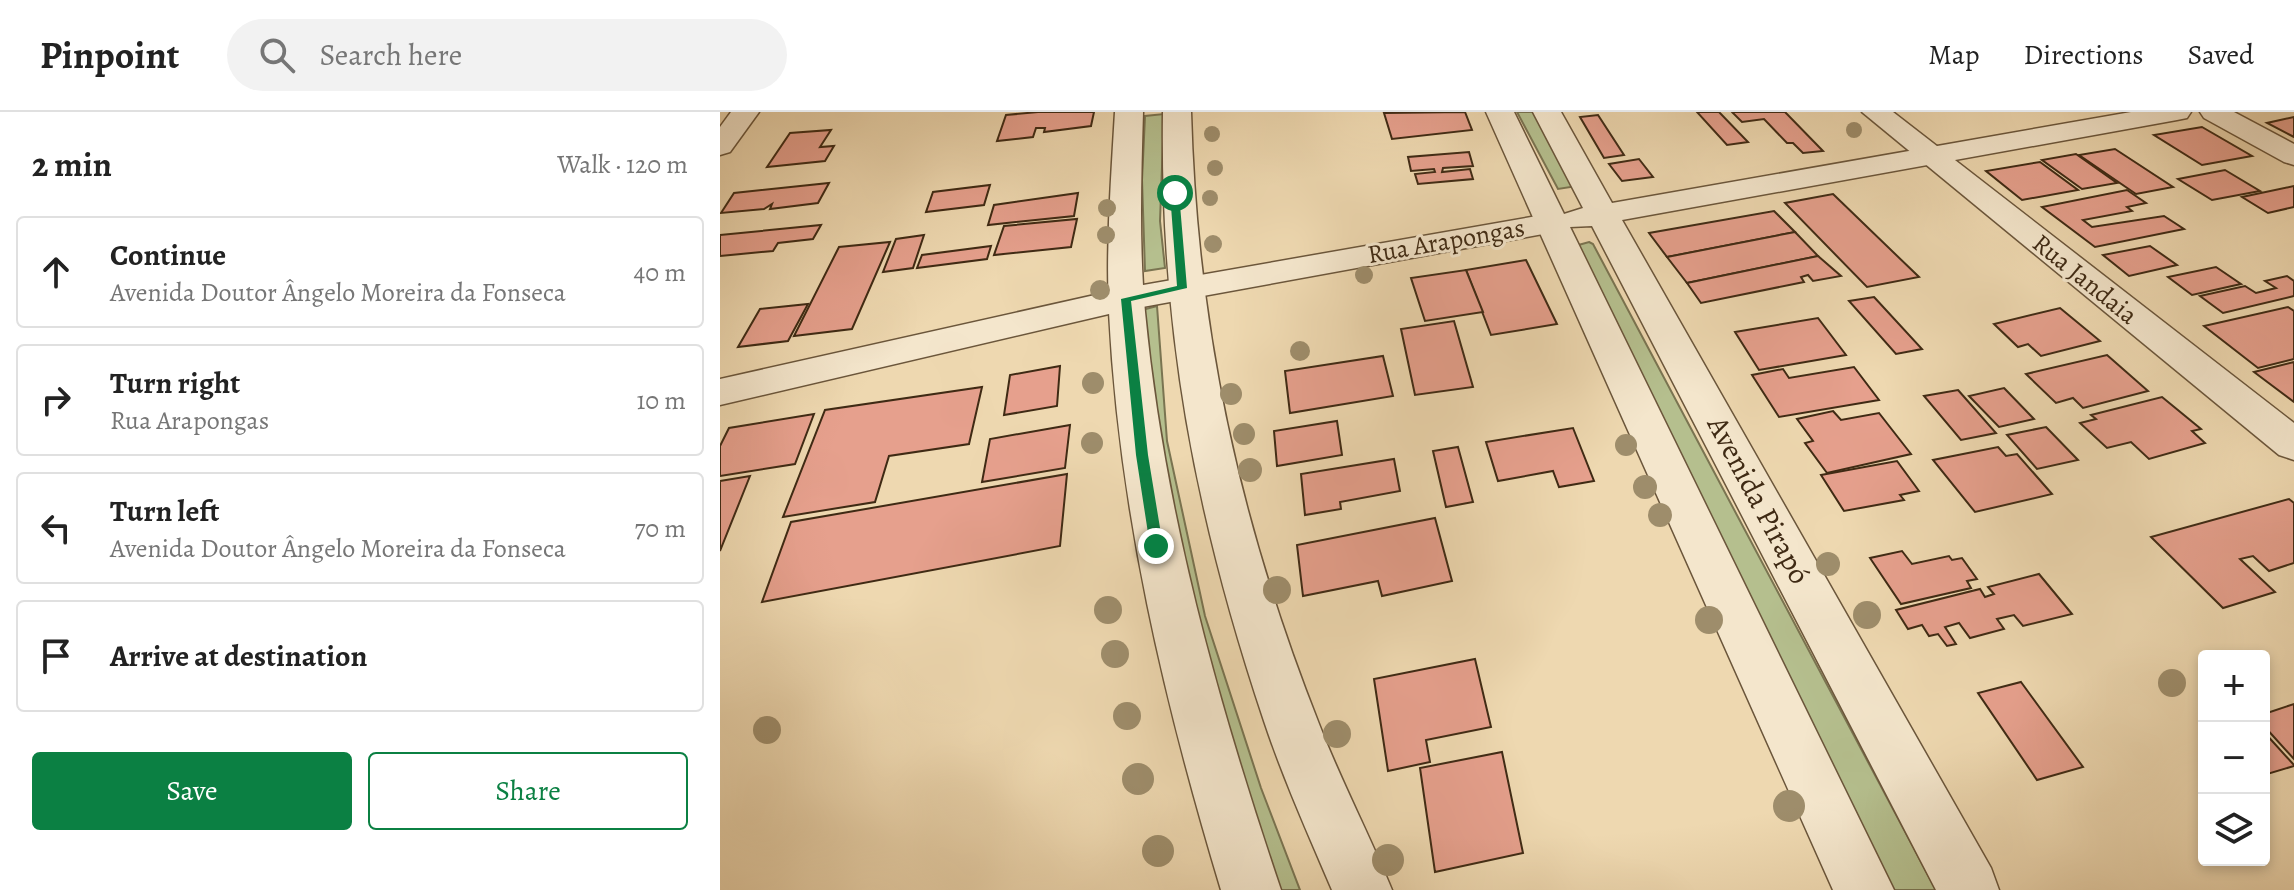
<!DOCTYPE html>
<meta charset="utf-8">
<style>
:root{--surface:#fff;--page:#f2f2f2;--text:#222;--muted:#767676;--line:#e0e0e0;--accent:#0b8043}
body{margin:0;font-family:Alegreya,serif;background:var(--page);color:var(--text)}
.controls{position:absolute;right:24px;bottom:24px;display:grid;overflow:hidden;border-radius:8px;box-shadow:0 4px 12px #0003}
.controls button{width:72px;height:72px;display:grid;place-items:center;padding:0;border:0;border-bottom:2px solid var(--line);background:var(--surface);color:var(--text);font:40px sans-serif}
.stop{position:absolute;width:24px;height:24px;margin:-18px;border:6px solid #0b8043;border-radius:50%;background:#fff}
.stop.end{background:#0b8043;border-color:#fff;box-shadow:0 2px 8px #0008}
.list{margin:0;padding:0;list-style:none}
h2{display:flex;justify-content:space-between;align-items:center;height:104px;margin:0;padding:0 32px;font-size:34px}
h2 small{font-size:26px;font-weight:400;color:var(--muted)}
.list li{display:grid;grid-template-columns:52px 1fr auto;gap:24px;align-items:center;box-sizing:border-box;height:112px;margin:0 16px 16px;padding:0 16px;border:2px solid var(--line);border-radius:8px}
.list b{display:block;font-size:30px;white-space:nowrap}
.list p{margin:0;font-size:26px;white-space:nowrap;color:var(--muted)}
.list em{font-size:26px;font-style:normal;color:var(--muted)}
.actions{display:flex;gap:16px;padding:24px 32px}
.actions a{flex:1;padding:18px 0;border:2px solid var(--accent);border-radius:8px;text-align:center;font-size:28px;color:var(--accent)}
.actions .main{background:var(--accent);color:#fff}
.icon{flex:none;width:44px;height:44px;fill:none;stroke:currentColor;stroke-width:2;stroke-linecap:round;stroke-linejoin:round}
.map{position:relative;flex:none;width:1574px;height:778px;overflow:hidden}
header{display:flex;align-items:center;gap:48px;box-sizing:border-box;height:112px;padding:0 40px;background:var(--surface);border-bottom:2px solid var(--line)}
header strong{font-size:38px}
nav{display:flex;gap:44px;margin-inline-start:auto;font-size:28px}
.search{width:560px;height:72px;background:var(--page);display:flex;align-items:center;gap:20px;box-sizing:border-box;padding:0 28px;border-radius:44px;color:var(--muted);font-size:30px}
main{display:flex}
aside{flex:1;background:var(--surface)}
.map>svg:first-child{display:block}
.green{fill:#b5bf8e;stroke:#7a7451;stroke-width:2}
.building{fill:#e6a08d;stroke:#3f2a14;stroke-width:2}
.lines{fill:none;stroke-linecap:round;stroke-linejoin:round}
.minor-casing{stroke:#6b563b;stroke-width:3}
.tertiary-casing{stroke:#6b563b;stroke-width:3}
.minor{fill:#f4e6cc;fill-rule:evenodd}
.tertiary{fill:#f4e6cc;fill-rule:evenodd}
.tree{fill:#9e8d6b}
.route{fill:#0b8043}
.labels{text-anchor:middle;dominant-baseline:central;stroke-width:6;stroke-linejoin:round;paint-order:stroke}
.far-street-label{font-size:26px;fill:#3f2a14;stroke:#f4e6cc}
.street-label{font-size:30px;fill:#3f2a14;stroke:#f4e6cc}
</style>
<header>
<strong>Pinpoint</strong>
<div class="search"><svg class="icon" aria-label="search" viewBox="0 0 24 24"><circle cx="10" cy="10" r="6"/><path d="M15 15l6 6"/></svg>Search here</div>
<nav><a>Map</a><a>Directions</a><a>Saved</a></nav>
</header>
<main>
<aside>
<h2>2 min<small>Walk · 120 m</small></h2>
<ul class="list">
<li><svg class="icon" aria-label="ahead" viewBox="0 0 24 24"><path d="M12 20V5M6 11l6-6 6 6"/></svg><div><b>Continue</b><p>Avenida Doutor Ângelo Moreira da Fonseca</p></div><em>40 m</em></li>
<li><svg class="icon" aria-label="right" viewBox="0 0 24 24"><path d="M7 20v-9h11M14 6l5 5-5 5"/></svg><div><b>Turn right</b><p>Rua Arapongas</p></div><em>10 m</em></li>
<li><svg class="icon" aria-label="left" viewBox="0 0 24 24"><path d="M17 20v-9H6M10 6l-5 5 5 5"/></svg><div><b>Turn left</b><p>Avenida Doutor Ângelo Moreira da Fonseca</p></div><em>70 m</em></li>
<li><svg class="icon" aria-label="arrive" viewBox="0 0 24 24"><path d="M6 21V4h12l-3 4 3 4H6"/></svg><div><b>Arrive at destination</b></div></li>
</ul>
<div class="actions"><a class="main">Save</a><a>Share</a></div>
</aside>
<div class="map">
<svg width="1574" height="778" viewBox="0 0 1574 778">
<rect width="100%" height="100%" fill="#eed8b0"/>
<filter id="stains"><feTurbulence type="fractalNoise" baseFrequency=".0025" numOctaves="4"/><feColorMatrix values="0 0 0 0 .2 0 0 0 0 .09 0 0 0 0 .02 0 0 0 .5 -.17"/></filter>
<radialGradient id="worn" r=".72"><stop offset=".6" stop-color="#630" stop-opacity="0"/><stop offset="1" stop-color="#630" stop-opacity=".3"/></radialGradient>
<g class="green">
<path d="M797,0H816L857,74L838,77Z"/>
<path d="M444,2L440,109L445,156L425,159L422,68L425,4Z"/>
<path d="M869,130L873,132L1216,778H1173L855,134Z"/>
<path d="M437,194L447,329L485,504L541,676L580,778H560L468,509L422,198Z"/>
</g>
<g class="building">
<path d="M318,0H374L371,14L324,20L325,16H316L313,25L277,29L286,3Z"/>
<path d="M745,0L752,18L672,27L664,1Z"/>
<path d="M977,0H999L1028,30L1007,33Z"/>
<path d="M1012,0H1065L1103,39L1083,41L1073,31H1067L1044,7L1022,10Z"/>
<path d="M878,3L904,43L884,46L860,5Z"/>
<path d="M1574,5V25L1547,11Z"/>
<path d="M1482,15L1532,44L1482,53L1434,23Z"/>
<path d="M111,18L100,35L114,34L105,49L47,55L70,21Z"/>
<path d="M1395,37L1453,75L1416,82L1359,43Z"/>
<path d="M749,40L753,54L723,56L722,60L750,57L753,67L698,72L695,62L715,60L714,57L691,59L688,45Z"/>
<path d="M1356,42L1397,71L1362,77L1322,48Z"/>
<path d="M919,47L933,65L902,69L889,52Z"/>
<path d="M1320,50L1358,78L1302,88L1266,59Z"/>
<path d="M1505,58L1540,79L1492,88L1458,67Z"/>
<path d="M109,71L98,91L50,97L52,92L44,97L1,101L14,81Z"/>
<path d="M270,73L264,93L206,100L213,80Z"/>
<path d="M1574,74V95L1548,101L1522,85Z"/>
<path d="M1407,78L1426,91L1407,95L1412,99L1363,108L1372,115L1444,104L1464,117L1375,135L1322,95Z"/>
<path d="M358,81L354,104L268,113L274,93Z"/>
<path d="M1113,82L1199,165L1147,175L1065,91Z"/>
<path d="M1054,99L1075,120L947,145L929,121Z"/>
<path d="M357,107L351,135L274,143L284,114Z"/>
<path d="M101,113L93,127L58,131L53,139L0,144V123Z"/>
<path d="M1075,120L1098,144L967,171L947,145Z"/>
<path d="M204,123L193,156L163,160L176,127Z"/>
<path d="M170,130L132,217L74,224L119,135Z"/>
<path d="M271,134L267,147L197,156L202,143Z"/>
<path d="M1430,134L1457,153L1409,164L1383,143Z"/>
<path d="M1098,144L1121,164L1093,169L1088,163L1081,165L1084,170L981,191L967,171Z"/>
<path d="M806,148L837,212L771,223L746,158Z"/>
<path d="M1496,155L1521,172L1472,183L1448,165Z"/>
<path d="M746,158L763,200L705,209L691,166Z"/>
<path d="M1567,164L1574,169V184L1503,201L1480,184L1525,174L1536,181L1556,176L1545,169Z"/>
<path d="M1154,185L1202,237L1176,242L1129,189Z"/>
<path d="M88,192L68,229L18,235L40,197Z"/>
<path d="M1568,195L1574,199V247L1538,256L1484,214Z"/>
<path d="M1340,196L1380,229L1321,244L1308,232L1298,235L1274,212Z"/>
<path d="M1098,206L1126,243L1039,258L1015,220Z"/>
<path d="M734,209L753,275L695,283L681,217Z"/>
<path d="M1387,243L1428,279L1363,296L1353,286L1336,291L1306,262Z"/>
<path d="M663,244L673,284L570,301L565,259Z"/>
<path d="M1574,250V290L1534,260Z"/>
<path d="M340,254L337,294L284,303L290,263Z"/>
<path d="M1134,255L1159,288L1059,305L1032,263L1063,257L1069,266Z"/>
<path d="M262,275L249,332L169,344L155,390L63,405L105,298Z"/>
<path d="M1284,276L1314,307L1279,315L1249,284Z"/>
<path d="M1238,278L1276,321L1241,328L1204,284Z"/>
<path d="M1442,285L1481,317L1472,319L1485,331L1429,347L1411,330L1387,336L1360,311L1376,307L1371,303Z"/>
<path d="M1113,299L1121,308L1159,301L1191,342L1107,361L1085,331L1093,329L1077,307Z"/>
<path d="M94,302L75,352L0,364V334L9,316Z"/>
<path d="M617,309L622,343L557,354L554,319Z"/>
<path d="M350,313L345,356L262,370L270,327Z"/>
<path d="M1326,315L1358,348L1317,357L1287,323Z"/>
<path d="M853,316L874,369L839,375L833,359L778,369L766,330Z"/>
<path d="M738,335L753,390L726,395L713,339Z"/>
<path d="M1278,335L1286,344L1297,342L1332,382L1255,400L1213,348Z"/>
<path d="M674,347L680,379L620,390L621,397L585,403L581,362Z"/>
<path d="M1177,349L1199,379L1180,383L1184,388L1124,399L1101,363Z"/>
<path d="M347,362L340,434L42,490L71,410Z"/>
<path d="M30,364L0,439V369Z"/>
<path d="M1569,387L1574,391V451L1549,459L1533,444L1520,447L1555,480L1503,496L1431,425Z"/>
<path d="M715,406L732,469L662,484L658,469L583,484L577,433Z"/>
<path d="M1182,439L1192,452L1229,444L1232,448L1242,446L1257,467L1247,469L1251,476L1181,492L1150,446Z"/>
<path d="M1319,462L1352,502L1303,514L1294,503L1277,507L1284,517L1250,526L1239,511L1225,515L1236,532L1227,534L1218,522L1209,524L1202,513L1188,517L1176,498L1260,477L1265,485L1274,482L1268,475Z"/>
<path d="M755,547L771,615L706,628L710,650L668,659L654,567Z"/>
<path d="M1301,570L1363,655L1317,668L1258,581Z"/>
<path d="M1574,592V647L1544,614V602Z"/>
<path d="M1544,620L1574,653V654L1544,663Z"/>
<path d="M782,640L803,741L715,760L700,656Z"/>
</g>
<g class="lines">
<g class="minor-casing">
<g id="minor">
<path d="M1142,0H1173L1574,311V348L1559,343Z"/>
<path d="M1480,0H1514L1574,32V53L1564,50L1484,6Z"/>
<path d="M834,101L845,104L850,111L845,118L406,198L0,293V267L406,176Z"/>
</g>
</g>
<g class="tertiary-casing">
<g id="tertiary">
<path d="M11,0H39L10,40L0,43V15Z"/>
<path d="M395,0H423C421,67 419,134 425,200C444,399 497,589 561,778H501C444,589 399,399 389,200C386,134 391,67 395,0Z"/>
<path d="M443,0H471C477,217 519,410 599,612C621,669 649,722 672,778H612C588,722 563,666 544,609C475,403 440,217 443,0Z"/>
<path d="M766,0H794L844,102L863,96L813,0H841L892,91L1411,0H1471L1467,6L1457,8L902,108L1271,756L1279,778H1216L872,114L850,115L1174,778H1113Z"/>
</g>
</g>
<use href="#minor" class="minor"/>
<use href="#tertiary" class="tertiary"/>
</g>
<g class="tree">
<circle cx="1134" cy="18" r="8"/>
<circle cx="492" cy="22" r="8"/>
<circle cx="495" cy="56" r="8"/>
<circle cx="490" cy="86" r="8"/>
<circle cx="387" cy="96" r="9"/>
<circle cx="386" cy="123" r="9"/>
<circle cx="493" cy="132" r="9"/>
<circle cx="644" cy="163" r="9"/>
<circle cx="380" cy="178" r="10"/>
<circle cx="580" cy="239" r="10"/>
<circle cx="373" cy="271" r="11"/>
<circle cx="511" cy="282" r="11"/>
<circle cx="524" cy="322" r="11"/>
<circle cx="372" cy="331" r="11"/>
<circle cx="906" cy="333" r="11"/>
<circle cx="530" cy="358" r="12"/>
<circle cx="925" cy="375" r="12"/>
<circle cx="940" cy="403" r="12"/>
<circle cx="1108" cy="452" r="12"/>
<circle cx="557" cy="478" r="14"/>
<circle cx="388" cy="498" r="14"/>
<circle cx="1147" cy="503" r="14"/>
<circle cx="989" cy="508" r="14"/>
<circle cx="395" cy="542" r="14"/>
<circle cx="1452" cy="571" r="14"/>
<circle cx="407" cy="604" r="14"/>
<circle cx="47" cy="618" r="14"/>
<circle cx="617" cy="622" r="14"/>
<circle cx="418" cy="667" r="16"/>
<circle cx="1069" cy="694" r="16"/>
<circle cx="438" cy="739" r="16"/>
<circle cx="668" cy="748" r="16"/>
</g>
<path class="route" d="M455,78L459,81L467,176L411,189L428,343L443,434L436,439L430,434L416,343L401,187L457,174L450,81Z"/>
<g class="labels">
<g class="far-street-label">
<text transform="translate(726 129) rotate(-10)">Rua Arapongas</text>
<text transform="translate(1365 167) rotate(39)">Rua Jandaia</text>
</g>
<g class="street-label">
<text transform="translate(1039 388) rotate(62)">Avenida Pirapó</text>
</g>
</g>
<rect width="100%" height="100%" filter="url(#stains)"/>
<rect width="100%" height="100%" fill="url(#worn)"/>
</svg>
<div class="controls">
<button>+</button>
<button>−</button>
<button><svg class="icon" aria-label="layers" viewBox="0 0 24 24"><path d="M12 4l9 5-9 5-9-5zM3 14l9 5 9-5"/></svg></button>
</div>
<div class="stop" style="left:455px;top:81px"></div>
<div class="stop end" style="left:436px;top:434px"></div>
</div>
</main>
